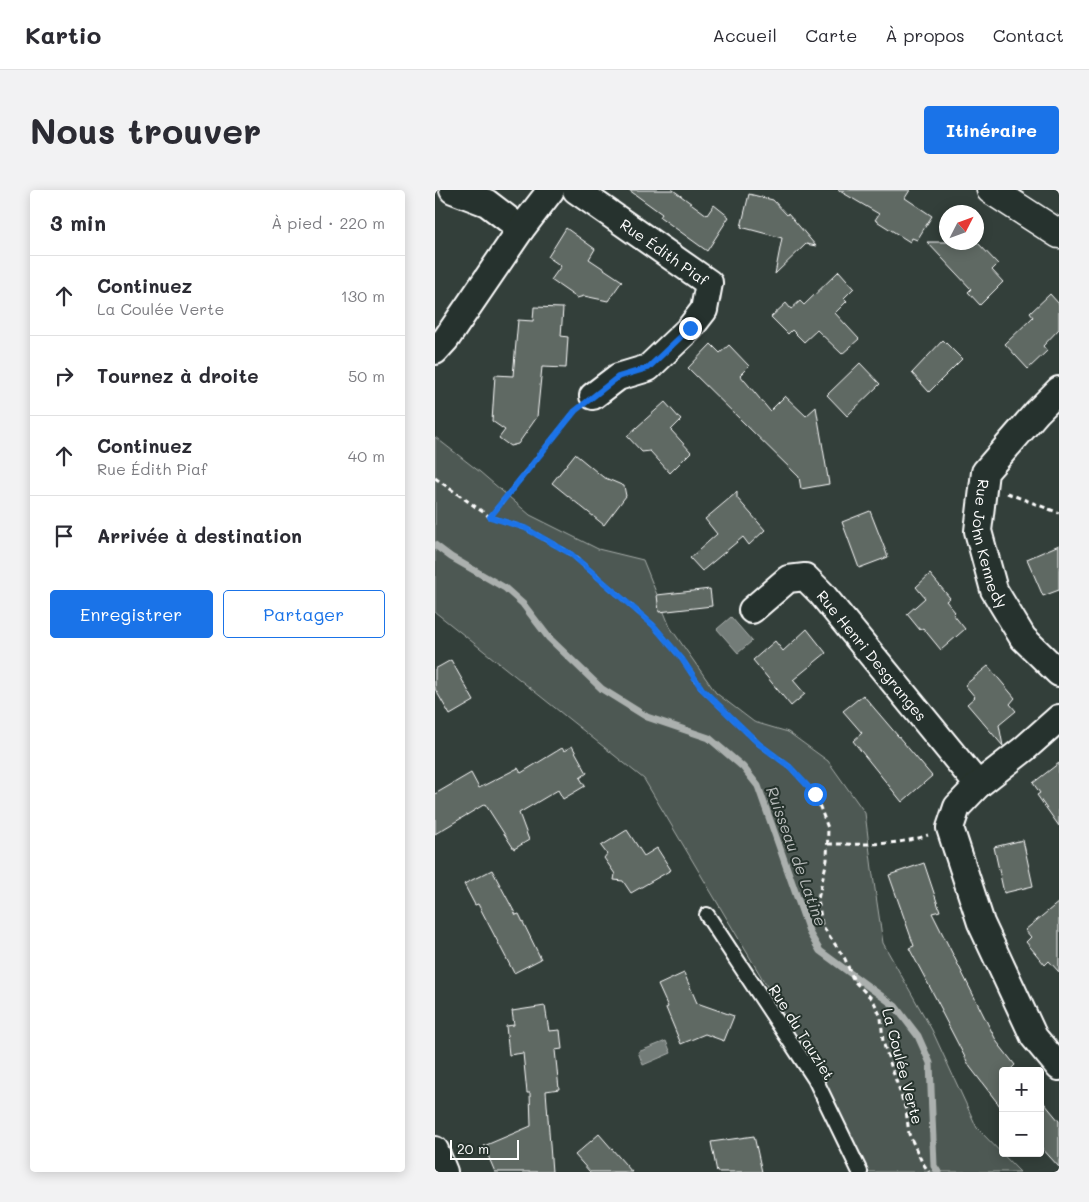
<!DOCTYPE html>
<html lang="fr">
<meta charset="utf-8">
<style>
:root{--surface:#fff;--page:#f2f2f3;--text:#2b2b33;--muted:#7c7c81;--line:#e1e1e2;--accent:#1a73e8}
body{margin:0;font-family:Mali,sans-serif;background:var(--page);color:var(--text)}
.controls{position:absolute;right:15px;bottom:15px;display:grid;overflow:hidden;border-radius:5px;box-shadow:0 2px 12px #0003}
.controls button{width:45px;height:45px;display:grid;place-items:center;padding:0;border:0;border-bottom:1px solid var(--line);background:var(--surface);color:var(--text);font:25px sans-serif}
.compass{position:absolute;left:504px;top:15px;width:45px;height:45px;border-radius:50%;background:var(--surface);box-shadow:0 2px 12px #0003;rotate:48deg}
.scale{position:absolute;left:15px;bottom:12px;width:69px;box-sizing:border-box;padding-left:5px;border:2px solid #fff;border-top:0;font-size:14px;line-height:18px;white-space:nowrap;color:#fff;-webkit-text-stroke:4px #26332d;paint-order:stroke}
.stop{position:absolute;width:15px;height:15px;margin:-11px;border:4px solid #1a73e8;border-radius:50%;background:#fff}
.stop.end{background:#1a73e8;border-color:#fff;box-shadow:0 1px 5px #0008}
.list{margin:0;padding:0;list-style:none}
h2{display:flex;justify-content:space-between;align-items:center;height:65px;margin:0;padding:0 20px;font-size:21px}
h2 small{font-size:16px;font-weight:400;color:var(--muted)}
.list li{display:grid;grid-template-columns:32px 1fr auto;gap:15px;align-items:center;box-sizing:border-box;height:80px;padding:0 20px;border-top:1px solid var(--line)}
.list b{display:block;font-size:19px;white-space:nowrap}
.list p{margin:0;font-size:16px;white-space:nowrap;color:var(--muted)}
.list em{font-size:16px;font-style:normal;color:var(--muted)}
.actions{display:flex;gap:10px;padding:15px 20px}
.actions a{flex:1;padding:11px 0;border:1px solid var(--accent);border-radius:5px;text-align:center;font-size:18px;color:var(--accent)}
.actions .main{background:var(--accent);color:#fff}
.icon{flex:none;width:28px;height:28px;fill:none;stroke:currentColor;stroke-width:2;stroke-linecap:round;stroke-linejoin:round}
.map{position:relative;flex:none;width:624px;height:982px;overflow:hidden;border-radius:5px}
header{display:flex;align-items:center;gap:30px;box-sizing:border-box;height:70px;padding:0 25px;background:var(--surface);border-bottom:1px solid var(--line)}
header strong{font-size:24px}
nav{display:flex;gap:28px;margin-inline-start:auto;font-size:18px}
.intro{display:flex;align-items:center;justify-content:space-between;box-sizing:border-box;height:120px;padding:0 30px}
h1{margin:0;font-size:35px}
.button{padding:12px 22px;border-radius:5px;background:var(--accent);color:#fff;font-size:18px;font-weight:700}
main{display:flex;gap:30px;padding:0 30px}
aside{flex:1;background:var(--surface);border-radius:5px;box-shadow:0 2px 12px #0003}
.map>svg:first-child{display:block}
.green{fill:#4d5853;stroke:#a6aca9}
.water{fill:#737b78;stroke:#abb0ae}
.lines{fill:none;stroke-linecap:round;stroke-linejoin:round}
.stream{stroke:#abb0ae;stroke-width:7}
.building{fill:#5f6964;stroke:#fff}
.lane-casing{stroke:#fff;stroke-width:18}
.street-casing{stroke:#fff;stroke-width:30}
.secondary-casing{stroke:#fff;stroke-width:31}
.path{stroke:#fff;stroke-width:3;stroke-dasharray:5 4;stroke-linecap:butt}
.lane{stroke:#26332d;stroke-width:14}
.street{stroke:#26332d;stroke-width:26}
.secondary{stroke:#26332d;stroke-width:28}
.route{stroke:#1a73e8;stroke-width:6}
.labels{text-anchor:middle;dominant-baseline:central;stroke-width:4;stroke-linejoin:round;paint-order:stroke}
.street-label{font-size:15px;fill:#fff;stroke:#26332d}
.water-label{font-size:16px;font-style:italic;fill:#b9bdbc;stroke:#26332d}
</style>
<header>
<strong>Kartio</strong>
<nav><a>Accueil</a><a>Carte</a><a>À propos</a><a>Contact</a></nav>
</header>
<div class="intro"><h1>Nous trouver</h1><a class="button">Itinéraire</a></div>
<main>
<aside>
<h2>3 min<small>À pied · 220 m</small></h2>
<ul class="list">
<li><svg class="icon" aria-label="ahead" viewBox="0 0 24 24"><path d="M12 20V5M6 11l6-6 6 6"/></svg><div><b>Continuez</b><p>La Coulée Verte</p></div><em>130 m</em></li>
<li><svg class="icon" aria-label="right" viewBox="0 0 24 24"><path d="M7 20v-9h11M14 6l5 5-5 5"/></svg><div><b>Tournez à droite</b></div><em>50 m</em></li>
<li><svg class="icon" aria-label="ahead" viewBox="0 0 24 24"><path d="M12 20V5M6 11l6-6 6 6"/></svg><div><b>Continuez</b><p>Rue Édith Piaf</p></div><em>40 m</em></li>
<li><svg class="icon" aria-label="arrive" viewBox="0 0 24 24"><path d="M6 21V4h12l-3 4 3 4H6"/></svg><div><b>Arrivée à destination</b></div></li>
</ul>
<div class="actions"><a class="main">Enregistrer</a><a>Partager</a></div>
</aside>
<div class="map">
<svg width="624" height="982" viewBox="0 0 624 982">
<rect width="100%" height="100%" fill="#333f3a"/>
<filter id="ink" filterUnits="userSpaceOnUse"><feTurbulence type="fractalNoise" baseFrequency=".02" numOctaves="2"/><feDisplacementMap in="SourceGraphic" scale="10" xChannelSelector="R" yChannelSelector="G"/><feConvolveMatrix kernelMatrix="1 2 1 2 8 2 1 2 1" color-interpolation-filters="sRGB"/></filter>
<g filter="url(#ink)">
<path class="green" d="M0,247L45,282L95,325L163,359L208,370L235,437L281,503L319,532L353,542L393,571L430,623L437,679L448,753L497,840L542,938L585,982H431L394,901L209,589L0,422Z"/>
<g class="water">
<path d="M296,427L317,451L303,463L282,439Z"/>
<path d="M231,851L236,863L208,875L203,862Z"/>
</g>
<g class="lines">
<path class="stream" d="M0,355L16,367L70,398L88,414L114,448L167,499L212,527L274,548L308,577L323,596L375,744L385,761L460,816L483,846L495,873L499,976L503,982"/>
</g>
<g class="building">
<path d="M194,0H238L272,25L279,15L294,27L272,61L225,27L227,24Z"/>
<path d="M403,0H475L470,8L497,26L482,50L477,48L475,52L440,30L444,24Z"/>
<path d="M314,4L338,10L352,25L353,23L381,56L371,54L340,84L347,48L306,37Z"/>
<path d="M131,38L160,59L154,69L187,91L173,111L149,106L142,108L116,90L126,76L113,67Z"/>
<path d="M492,52H542L563,74L557,80L568,92L545,115L533,102L536,99Z"/>
<path d="M404,81L419,98L409,108L412,111L400,123L424,149L407,164L382,140L369,152L357,140L353,144L336,127L351,113L356,119L365,111L369,115Z"/>
<path d="M615,104L624,114V139L608,156L612,161L593,179L570,154L598,127L595,123Z"/>
<path d="M99,117L128,118L126,146L133,147L131,178L107,177L102,227L83,254L75,256L64,248L70,240L57,231L60,185L78,186L83,130L98,131Z"/>
<path d="M508,150L527,169L494,202L477,183Z"/>
<path d="M276,154L285,163L294,155L314,176L305,185L335,221L350,206L371,226L381,217L394,294L366,299L364,287L253,178Z"/>
<path d="M425,173L445,194L412,226L392,205Z"/>
<path d="M230,212L246,230L236,240L256,262L235,283L215,261L207,262L192,246Z"/>
<path d="M140,264L168,287L189,296L191,306L169,335L117,293Z"/>
<path d="M302,302V308L330,340L314,355L308,347L267,381L255,368L282,344L270,329Z"/>
<path d="M435,321L453,367L424,378L407,332Z"/>
<path d="M624,355V400L608,406L592,369Z"/>
<path d="M495,384L515,408L511,411L520,422L518,424L530,439L506,460L488,438L485,440L472,424L490,408L481,397Z"/>
<path d="M275,399L277,416L224,422L222,405Z"/>
<path d="M372,439L391,463L358,490L370,504L356,516L318,470L340,451L348,461Z"/>
<path d="M16,470L39,511L15,525L0,499V479Z"/>
<path d="M553,476L580,508L575,514L581,521L564,535L568,556L532,514L540,507L530,495Z"/>
<path d="M428,505L497,586L467,612L418,551L427,543L408,521Z"/>
<path d="M137,556L152,583L145,588L150,596L128,609L123,600L84,623L94,650L79,659L50,614L0,644V604L36,583L44,598L83,578L86,583L127,558L129,561Z"/>
<path d="M624,573V636L602,605L605,603L598,593Z"/>
<path d="M192,640L209,666L222,658L236,680L196,703L188,691L179,690L180,684L169,668L172,664L166,656Z"/>
<path d="M588,650L598,696L569,703L559,657Z"/>
<path d="M489,673L505,721L497,723L562,852L580,875L574,881H568V920L535,877L506,821L507,820L474,758L479,756L454,685Z"/>
<path d="M57,680L81,725L84,724L106,769L79,783L43,714L40,715L29,694Z"/>
<path d="M624,712V782L614,771L610,775L591,752L596,747L590,740Z"/>
<path d="M249,783L262,813L299,826L289,851L270,844L246,854L231,818L233,817L223,795Z"/>
<path d="M110,816L114,841L125,840L127,859L120,860L124,899L111,901L117,982H60L49,956L96,936L95,903H92L88,863L74,865L71,836L79,835L77,821Z"/>
<path d="M605,908L624,931V977L605,956Z"/>
<path d="M164,944L197,982H155L140,965Z"/>
<path d="M319,946L327,982H282L276,952Z"/>
</g>
<g class="lines">
<g class="lane-casing">
<path id="lane" d="M272,725L380,889L425,982"/>
</g>
<g class="street-casing">
<g id="street">
<path d="M18,0L52,13L86,39"/>
<path id="s1" d="M141,0L274,93L269,120L255,138L213,178L183,187L158,206"/>
<path d="M0,161L11,149L86,39L116,0"/>
<path id="s2" d="M624,200L602,222L550,282L543,341L559,400L588,448L624,483"/>
<path id="s3" d="M317,420L353,389L370,387L386,403L543,595"/>
<path d="M624,528L589,559L543,595L522,617L515,638L546,733L599,847L624,877"/>
<path d="M0,960L9,982"/>
</g>
</g>
<g class="secondary-casing">
<path id="secondary" d="M556,0L624,44"/>
</g>
<g class="path">
<path d="M0,288L55,327L90,338L136,364L218,435L247,469L267,499L324,554L355,577L380,604L393,638L392,670L383,709L387,735L410,769L419,791L438,810L446,827L448,852L471,920L474,944L487,972L494,982"/>
<path d="M572,303L624,323"/>
<path d="M55,327L140,221"/>
<path d="M393,654C426,654 462,656 493,645"/>
</g>
<use href="#lane" class="lane"/>
<use href="#street" class="street"/>
<use href="#secondary" class="secondary"/>
</g>
</g>
<g class="lines" filter="url(#ink)">
<path class="route" d="M255,138L213,178L183,187L140,221L55,327L90,338L136,364L218,435L247,469L267,499L324,554L355,577L380,604"/>
</g>
<g class="labels">
<g class="street-label">
<text stroke="none"><textPath href="#s1" startOffset="108">Rue Édith Piaf</textPath></text>
<text stroke="none"><textPath href="#s2" startOffset="184">Rue John Kennedy</textPath></text>
<text stroke="none"><textPath href="#s3" startOffset="168">Rue Henri Desgranges</textPath></text>
<text transform="translate(367 842) rotate(58)">Rue du Tauziet</text>
<text transform="translate(468 876) rotate(75)">La Coulée Verte</text>
</g>
<g class="water-label">
<text transform="translate(362 666) rotate(70)">Ruisseau de Latine</text>
</g>
</g>
</svg>
<div class="controls">
<button>+</button>
<button>−</button>
</div>
<svg class="compass" viewBox="-18 -18 36 36"><path d="M0-13l5 13h-10z" fill="#e53935"/><path d="M0 13l5-13h-10z" fill="#7c7c81"/></svg>
<div class="scale">20 m</div>
<div class="stop" style="left:380px;top:604px"></div>
<div class="stop end" style="left:255px;top:138px"></div>
</div>
</main>
